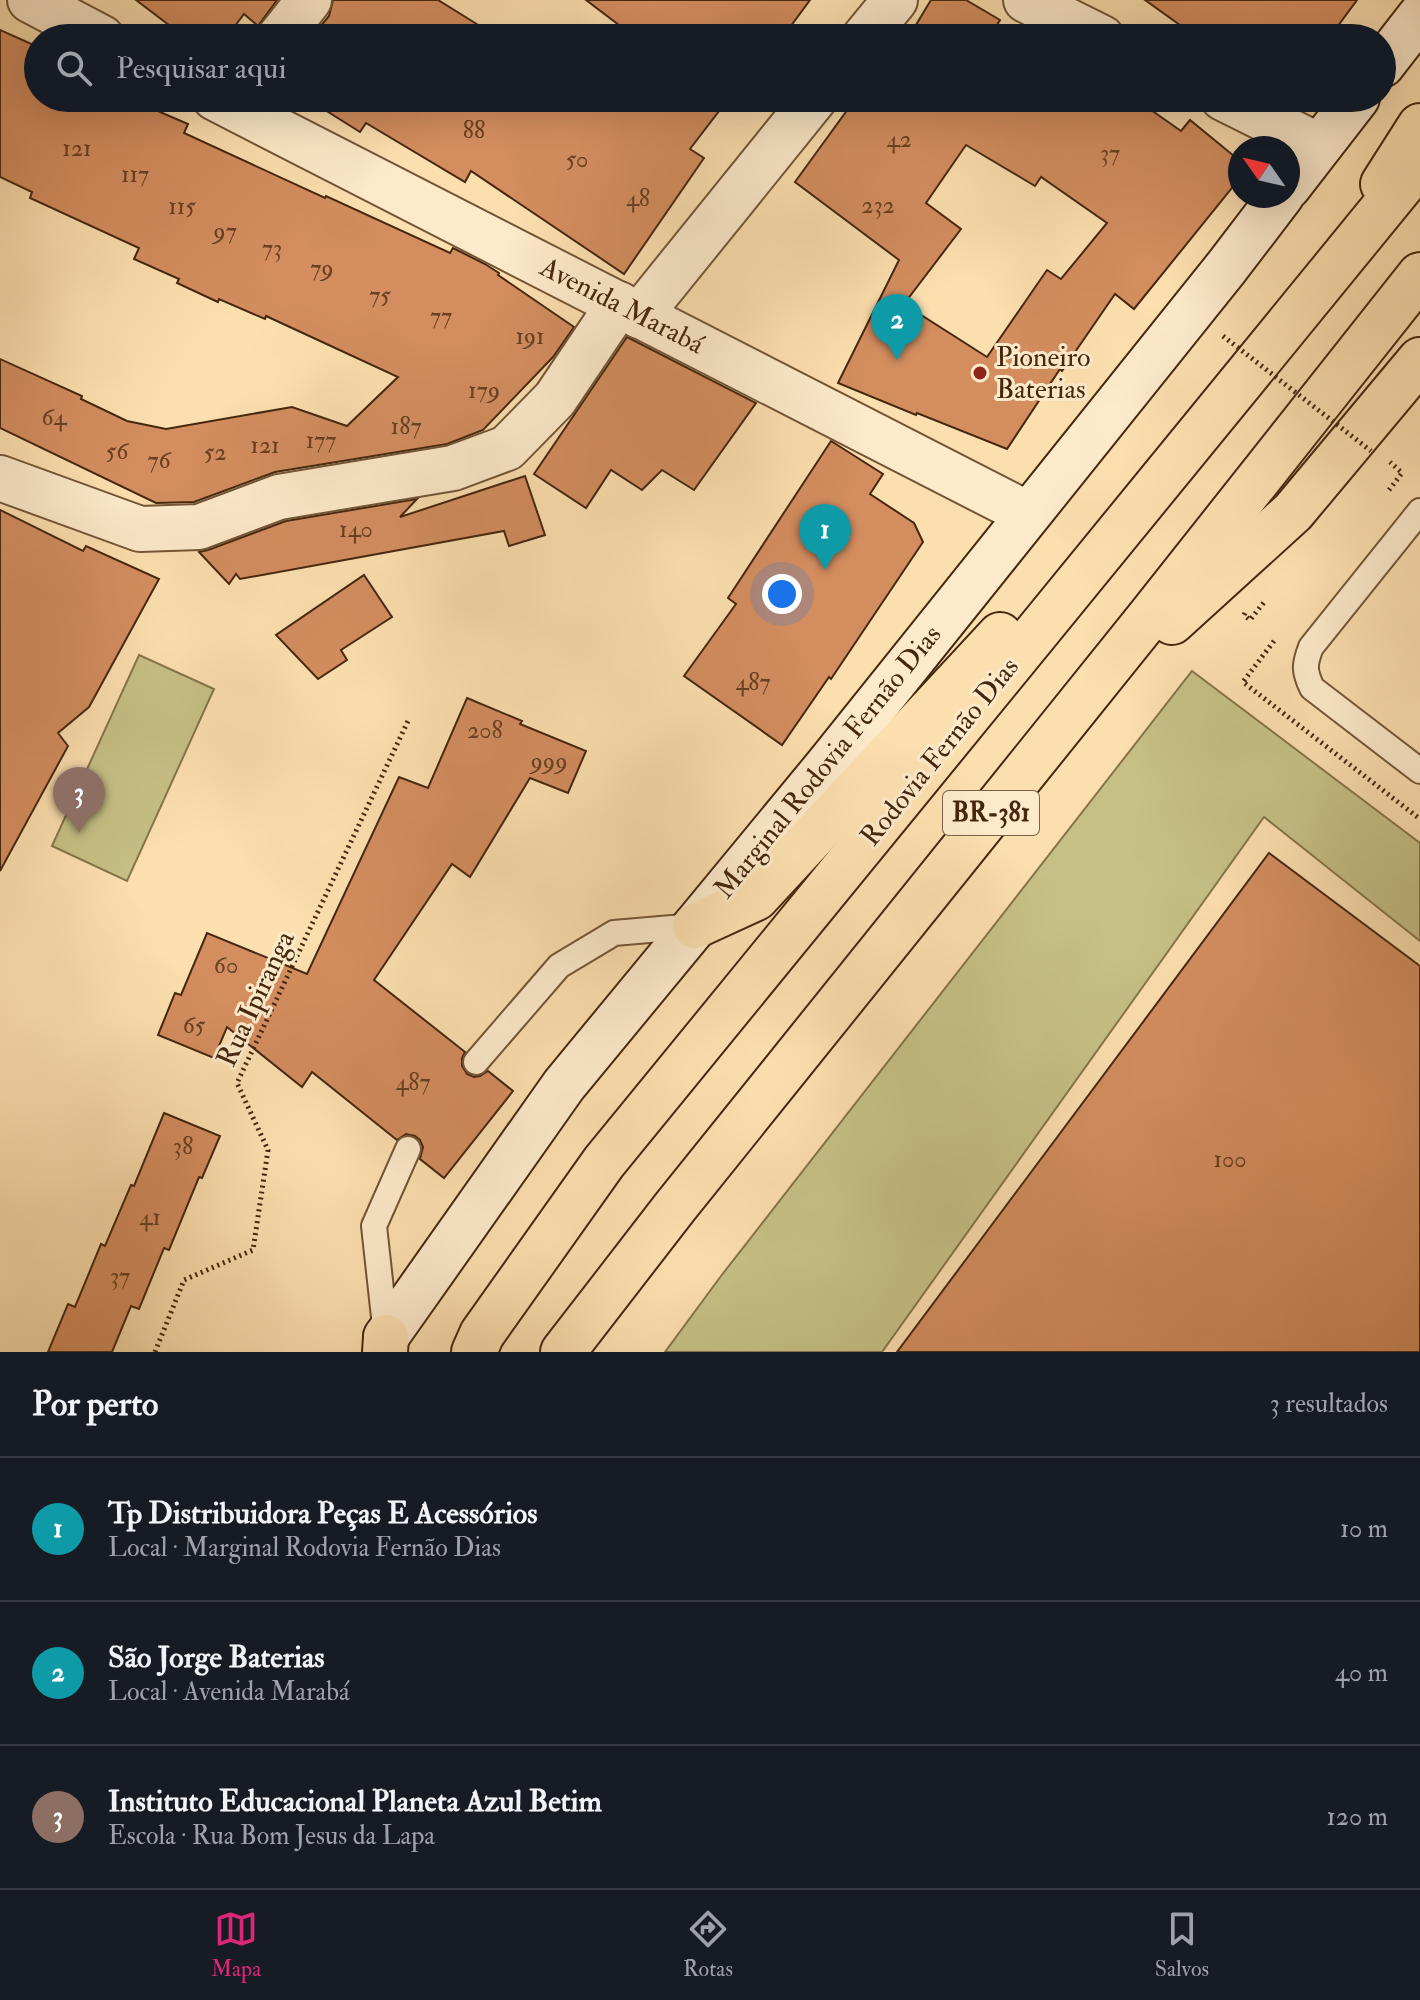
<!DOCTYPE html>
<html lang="pt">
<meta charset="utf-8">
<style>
:root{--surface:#171b24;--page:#20242c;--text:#f1f3f6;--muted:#9ea1a6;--line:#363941;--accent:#db2777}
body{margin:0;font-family:"IM FELL Double Pica",serif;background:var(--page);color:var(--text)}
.compass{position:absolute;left:1228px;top:136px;width:72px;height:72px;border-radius:50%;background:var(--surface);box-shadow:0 8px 32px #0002;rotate:304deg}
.you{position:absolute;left:782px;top:594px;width:28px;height:28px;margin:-20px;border:6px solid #fff;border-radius:50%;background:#1a73e8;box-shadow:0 0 0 12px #1a73e833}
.badge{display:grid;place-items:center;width:52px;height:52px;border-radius:50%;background:var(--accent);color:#fff;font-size:26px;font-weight:700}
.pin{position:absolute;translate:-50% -66px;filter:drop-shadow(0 2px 4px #0008)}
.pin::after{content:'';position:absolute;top:42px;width:28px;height:24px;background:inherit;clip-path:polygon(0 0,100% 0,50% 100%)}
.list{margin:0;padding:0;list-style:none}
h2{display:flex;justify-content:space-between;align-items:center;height:104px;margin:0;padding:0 32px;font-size:34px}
h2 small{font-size:26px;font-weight:400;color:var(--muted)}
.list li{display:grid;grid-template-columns:52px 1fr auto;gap:24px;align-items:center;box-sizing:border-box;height:144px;padding:0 32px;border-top:2px solid var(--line)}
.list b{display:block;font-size:30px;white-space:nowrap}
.list p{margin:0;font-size:26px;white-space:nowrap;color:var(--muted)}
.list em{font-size:26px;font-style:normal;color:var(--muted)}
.icon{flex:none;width:44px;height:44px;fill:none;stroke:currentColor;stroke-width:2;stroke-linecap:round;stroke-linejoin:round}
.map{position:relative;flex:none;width:1420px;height:1352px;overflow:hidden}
.search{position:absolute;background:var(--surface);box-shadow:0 8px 32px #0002;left:24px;right:24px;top:24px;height:88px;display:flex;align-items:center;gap:20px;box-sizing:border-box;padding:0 28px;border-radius:44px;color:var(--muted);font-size:30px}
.sheet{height:536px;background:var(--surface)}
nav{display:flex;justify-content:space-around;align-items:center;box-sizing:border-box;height:112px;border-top:2px solid var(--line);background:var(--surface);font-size:22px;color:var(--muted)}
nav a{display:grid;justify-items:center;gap:4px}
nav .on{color:var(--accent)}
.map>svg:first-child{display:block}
.green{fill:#c6c086;stroke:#86744a;stroke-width:2}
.building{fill:#d38d5f;stroke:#45270e;stroke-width:2;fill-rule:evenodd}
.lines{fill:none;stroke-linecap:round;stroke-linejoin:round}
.lane-casing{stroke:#735536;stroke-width:28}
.street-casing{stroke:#735536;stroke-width:48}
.secondary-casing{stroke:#45270e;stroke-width:48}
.highway-casing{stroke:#45270e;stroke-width:48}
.path{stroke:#45270e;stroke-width:5;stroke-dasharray:2 4;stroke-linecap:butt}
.lane{stroke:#fdeacb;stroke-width:24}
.street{stroke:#fdeacb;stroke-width:44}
.secondary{stroke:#fdeacb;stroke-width:44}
.highway{stroke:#fcdfaf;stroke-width:44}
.path-bridge{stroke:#45270e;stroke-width:5;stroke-dasharray:2 4;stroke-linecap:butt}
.poi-dot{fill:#8f2418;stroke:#fdeacb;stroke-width:3}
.labels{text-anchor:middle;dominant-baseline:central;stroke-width:6;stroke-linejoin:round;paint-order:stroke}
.number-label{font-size:24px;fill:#684022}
.shield{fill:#fdeacb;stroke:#7c6247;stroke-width:2}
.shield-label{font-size:26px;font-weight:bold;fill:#45270e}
.street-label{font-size:28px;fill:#45270e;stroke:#fdeacb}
.poi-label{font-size:28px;fill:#45270e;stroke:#fdeacb;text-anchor:start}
</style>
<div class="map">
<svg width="1420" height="1352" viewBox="0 0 1420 1352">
<rect width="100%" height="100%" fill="#fcdfaf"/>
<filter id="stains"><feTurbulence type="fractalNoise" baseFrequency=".0025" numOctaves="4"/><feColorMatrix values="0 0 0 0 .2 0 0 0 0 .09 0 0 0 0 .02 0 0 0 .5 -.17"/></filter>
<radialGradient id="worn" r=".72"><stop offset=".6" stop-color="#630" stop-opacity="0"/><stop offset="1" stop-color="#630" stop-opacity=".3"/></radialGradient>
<g class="green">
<path d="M139,655L214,689L127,881L52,846Z"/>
<path d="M1192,671L1420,843V941L1264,817L882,1352H665L721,1276Z"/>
</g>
<g class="building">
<path d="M136,0H277L258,26L244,14L226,38H186Z"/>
<path d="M333,0H438L488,31L484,38H311L329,16Z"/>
<path d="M586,0H810L782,38H636Z"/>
<path d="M931,0H966L1000,20L989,38H908Z"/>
<path d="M1145,0H1357L1329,38H1198Z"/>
<path d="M0,30L38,47V98H128L188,124L184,133L325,198L326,196L450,253L453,248L485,264L499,273L498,275L574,327L553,357L483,430L447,444L275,472L194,502L156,503L0,428V359L82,396L81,399L127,421L166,429L292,407L347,426L398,377L266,316L265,319L219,299L218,302L177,283L179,279L134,259L139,248L30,198L32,192L0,177Z"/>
<path d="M306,98H729L690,149L704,158L624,274L471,171L465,182L366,123L360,132Z"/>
<path d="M856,98H1134L1181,131L1190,120L1240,161V178L1134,309L1115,294L1062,371L1060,369L1007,449L917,413L916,415L838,383L899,260L795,182ZM966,145L1035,186L1041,177L1107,223L1061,279L1047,270L987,357L904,304L961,229L926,203Z"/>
<path d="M627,337L756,403L694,490L662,470L642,490L611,470L586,508L534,474Z"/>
<path d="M831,441L883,474L870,494L914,523L923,542L831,679L829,677L782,745L684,676L736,604L728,598Z"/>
<path d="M525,476L545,535L509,546L504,531L240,579L236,574L229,584L199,552L208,550L286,521L417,499L400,517Z"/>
<path d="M0,510L83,551L86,546L159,579L89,707L58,733L68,746L0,871Z"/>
<path d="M364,575L392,617L341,650L347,660L318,679L276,635Z"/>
<path d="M467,698L522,721L520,724L586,751L568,793L530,778L470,877L452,864L374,980L465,1052L462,1058V1066L467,1074L474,1077L480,1076L488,1071L513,1091L444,1178L420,1159L423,1147L420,1140L415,1136L406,1134L397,1140L312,1072L302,1087L227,1027L214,1058L158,1035L175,993L181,995L207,933L307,974L399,777L428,788Z"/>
<path d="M1269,853L1420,966V1352H897Z"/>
<path d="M164,1113L220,1136L202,1178L199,1177L169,1250L164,1248L139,1309L131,1306L112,1352H48L68,1304L75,1307L101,1244L105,1246L131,1185L134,1186Z"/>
</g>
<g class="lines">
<g class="lane-casing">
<g id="lane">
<path d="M1420,511L1311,647C1304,665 1304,671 1312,688L1420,771"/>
<path d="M476,1062L559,966L614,933L695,926"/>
<path d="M386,1335L374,1226L408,1149"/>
</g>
</g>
<g class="street-casing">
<g id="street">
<path d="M30,0L102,38"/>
<path d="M1026,0L1102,38"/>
<path d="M279,38L309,0"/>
<path d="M864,38L895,0"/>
<path d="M215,98L1028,514"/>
<path d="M1223,98L1319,146"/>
<path d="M639,316L815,98"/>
<path d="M0,478L140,529L199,527L279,497L453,468L507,448L555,399L619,304"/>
</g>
</g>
<g class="secondary-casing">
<g id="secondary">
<path d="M1382,65L1420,16"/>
<path d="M1288,187L1357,98"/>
<path d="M386,1337L564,1085L827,766L1226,268L1281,196"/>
</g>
</g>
<g class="highway-casing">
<g id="highway">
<path d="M1383,184L1420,126"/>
<path d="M1172,622L1293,512L1420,360"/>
<path d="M695,926L756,898L1000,635"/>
<path d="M385,1352L386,1337"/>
<path d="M474,1352L482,1334L604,1162L1420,163"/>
<path d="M563,1352L675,1207L1150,616L1420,275"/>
</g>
</g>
<g class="path">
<path d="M1389,490L1402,473L1390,462"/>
<path d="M1245,613L1244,615L1250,620L1265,601"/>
<path d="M1274,641L1243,682L1420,819"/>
<path d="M155,1352L184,1280L253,1250L268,1150L237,1083L408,721"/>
</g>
<use href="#lane" class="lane"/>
<use href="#street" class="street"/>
<use href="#secondary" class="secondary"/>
<use href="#highway" class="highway"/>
<path class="path-bridge" d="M1223,336L1371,451"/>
</g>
<circle class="poi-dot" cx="980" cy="373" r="8"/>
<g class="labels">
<g class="number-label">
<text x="474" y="130">88</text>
<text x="899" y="139">42</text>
<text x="77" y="148">121</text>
<text x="1110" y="153">37</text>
<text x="577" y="159">50</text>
<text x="135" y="174">117</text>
<text x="638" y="198">48</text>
<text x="878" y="205">232</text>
<text x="182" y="206">115</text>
<text x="225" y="231">97</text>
<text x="272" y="248">73</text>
<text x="322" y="268">79</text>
<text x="380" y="295">75</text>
<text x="441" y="316">77</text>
<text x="530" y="336">191</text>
<text x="484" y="390">179</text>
<text x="54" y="417">64</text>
<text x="406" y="426">187</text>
<text x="321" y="440">177</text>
<text x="265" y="445">121</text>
<text x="117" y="451">56</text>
<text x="215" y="452">52</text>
<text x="159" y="460">76</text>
<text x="356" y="529">140</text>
<text x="753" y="682">487</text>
<text x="485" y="730">208</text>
<text x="549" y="761">999</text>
<text x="226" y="965">60</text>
<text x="194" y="1025">65</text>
<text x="413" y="1082">487</text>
<text x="183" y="1146">38</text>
<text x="1230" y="1159">100</text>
<text x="150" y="1217">41</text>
<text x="120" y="1276">37</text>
</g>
<rect class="shield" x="943" y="791" width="96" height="44" rx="6"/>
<g class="shield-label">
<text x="991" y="813">BR-381</text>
</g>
<g class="street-label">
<text transform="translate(622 306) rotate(27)">Avenida Marabá</text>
<text transform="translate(940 752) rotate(-51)">Rodovia Fernão Dias</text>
<text transform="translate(828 762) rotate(-51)">Marginal Rodovia Fernão Dias</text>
<text transform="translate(256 999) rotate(-65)">Rua Ipiranga</text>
</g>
<g class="poi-label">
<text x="996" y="357">Pioneiro<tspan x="996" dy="32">Baterias</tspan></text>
</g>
</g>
<rect width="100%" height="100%" filter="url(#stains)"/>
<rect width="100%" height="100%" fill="url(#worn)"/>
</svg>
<svg class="compass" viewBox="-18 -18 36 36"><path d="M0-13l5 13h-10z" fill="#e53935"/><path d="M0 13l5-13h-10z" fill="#9ea1a6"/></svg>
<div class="you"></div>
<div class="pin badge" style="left:825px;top:570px;background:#0f9aa8">1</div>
<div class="pin badge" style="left:897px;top:360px;background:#0f9aa8">2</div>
<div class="pin badge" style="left:79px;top:833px;background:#8d6e63">3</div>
<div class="search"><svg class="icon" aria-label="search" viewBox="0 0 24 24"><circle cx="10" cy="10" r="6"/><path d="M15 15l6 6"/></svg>Pesquisar aqui</div>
</div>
<section class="sheet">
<h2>Por perto<small>3 resultados</small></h2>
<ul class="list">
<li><span class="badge" style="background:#0f9aa8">1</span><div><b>Tp Distribuidora Peças E Acessórios</b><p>Local · Marginal Rodovia Fernão Dias</p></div><em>10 m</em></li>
<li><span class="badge" style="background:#0f9aa8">2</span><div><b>São Jorge Baterias</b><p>Local · Avenida Marabá</p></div><em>40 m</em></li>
<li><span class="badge" style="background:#8d6e63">3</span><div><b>Instituto Educacional Planeta Azul Betim</b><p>Escola · Rua Bom Jesus da Lapa</p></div><em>120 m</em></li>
</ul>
</section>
<nav>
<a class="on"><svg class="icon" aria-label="map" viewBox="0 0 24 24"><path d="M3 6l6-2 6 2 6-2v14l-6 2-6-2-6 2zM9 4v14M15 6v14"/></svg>Mapa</a>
<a><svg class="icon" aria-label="directions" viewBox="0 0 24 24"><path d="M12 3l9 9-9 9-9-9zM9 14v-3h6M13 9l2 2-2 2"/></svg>Rotas</a>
<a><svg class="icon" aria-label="saved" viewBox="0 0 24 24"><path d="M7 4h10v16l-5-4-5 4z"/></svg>Salvos</a>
</nav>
